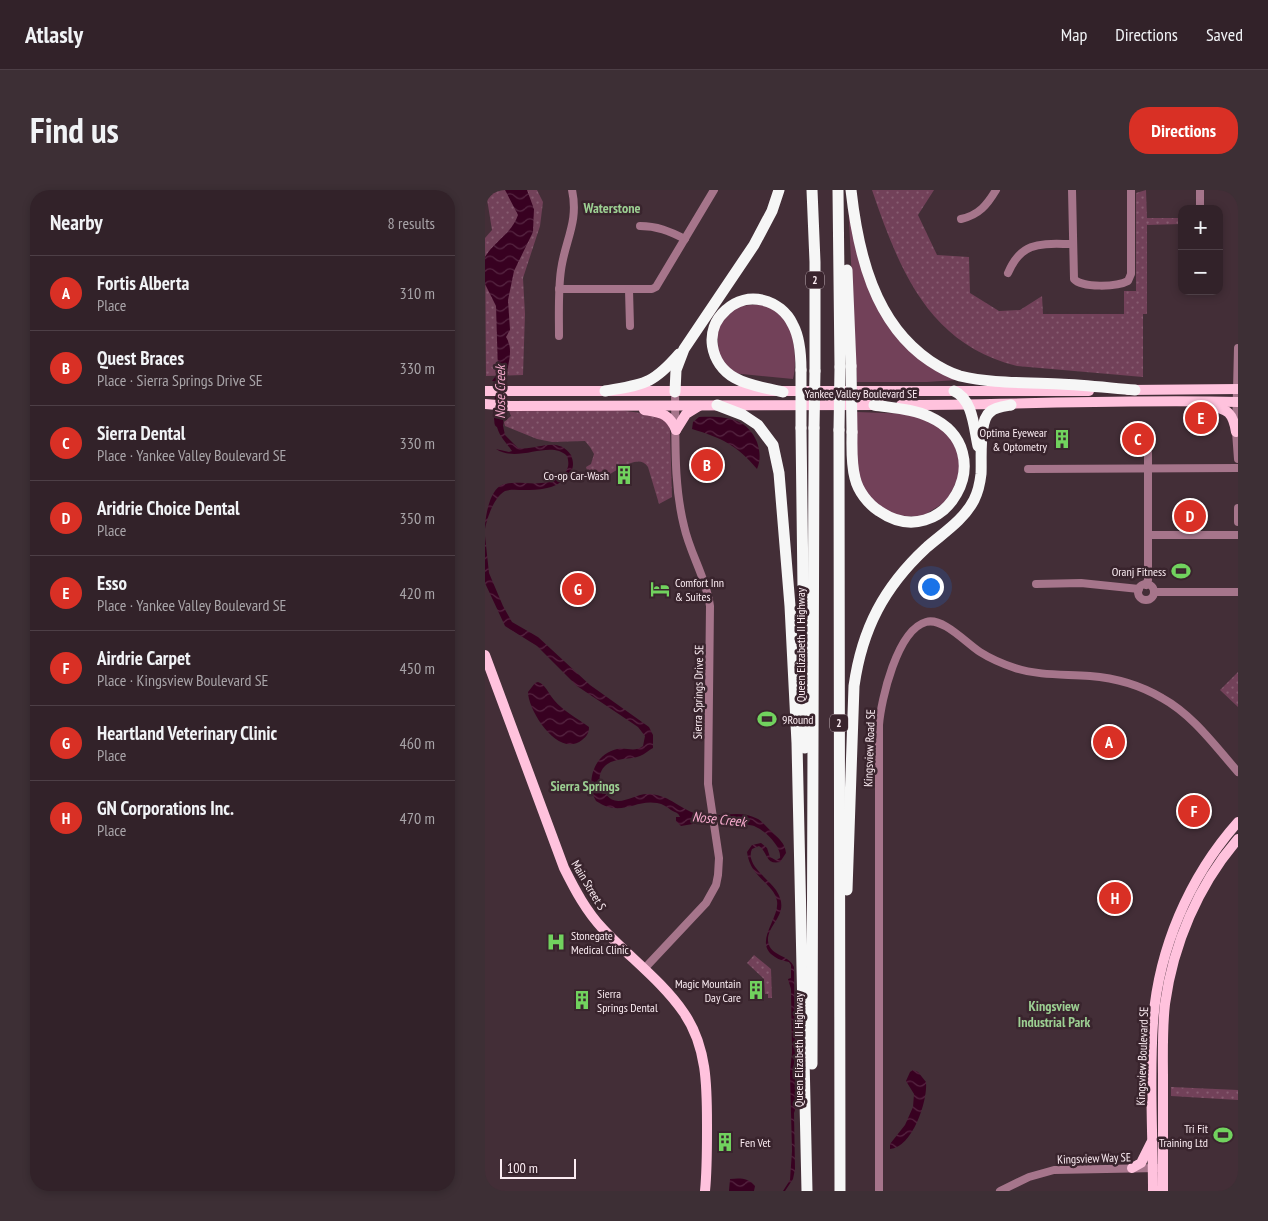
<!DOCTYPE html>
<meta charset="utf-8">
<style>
:root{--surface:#322229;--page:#3d2f35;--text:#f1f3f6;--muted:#a8a4a8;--line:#4d3f46;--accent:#d93025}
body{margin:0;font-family:"PT Sans Narrow",sans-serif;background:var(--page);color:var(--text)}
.controls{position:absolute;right:15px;top:15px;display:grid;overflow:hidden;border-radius:10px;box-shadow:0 2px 8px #0003}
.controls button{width:45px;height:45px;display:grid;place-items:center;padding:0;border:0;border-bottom:1px solid var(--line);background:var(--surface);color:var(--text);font:25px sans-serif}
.scale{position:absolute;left:15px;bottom:12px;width:76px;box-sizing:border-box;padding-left:5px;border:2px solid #fbecf2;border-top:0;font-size:14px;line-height:18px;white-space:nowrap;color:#fbecf2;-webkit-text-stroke:4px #39242d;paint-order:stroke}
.you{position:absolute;left:445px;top:396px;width:18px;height:18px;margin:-12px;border:4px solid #fff;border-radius:50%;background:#1a73e8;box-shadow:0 0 0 8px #1a73e833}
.badge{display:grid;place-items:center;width:32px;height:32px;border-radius:50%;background:var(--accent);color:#fff;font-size:16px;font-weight:700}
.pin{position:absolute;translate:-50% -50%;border:2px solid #fff;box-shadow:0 1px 5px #0006}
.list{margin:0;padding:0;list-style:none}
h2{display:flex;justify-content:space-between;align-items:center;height:65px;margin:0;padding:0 20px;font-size:21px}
h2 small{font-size:16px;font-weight:400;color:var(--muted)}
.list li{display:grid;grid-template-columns:32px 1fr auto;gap:15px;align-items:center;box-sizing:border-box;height:75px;padding:0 20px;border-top:1px solid var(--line)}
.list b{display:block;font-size:19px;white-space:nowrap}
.list p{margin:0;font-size:16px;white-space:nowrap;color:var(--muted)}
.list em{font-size:16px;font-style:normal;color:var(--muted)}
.map{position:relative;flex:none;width:753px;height:1001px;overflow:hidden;border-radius:20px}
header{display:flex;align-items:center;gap:30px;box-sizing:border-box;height:70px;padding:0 25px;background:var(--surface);border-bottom:1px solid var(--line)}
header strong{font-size:24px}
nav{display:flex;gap:28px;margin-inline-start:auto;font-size:18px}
.intro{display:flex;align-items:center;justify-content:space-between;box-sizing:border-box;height:120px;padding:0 30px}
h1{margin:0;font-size:35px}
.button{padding:12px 22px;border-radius:20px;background:var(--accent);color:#fff;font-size:18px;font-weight:700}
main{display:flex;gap:30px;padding:0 30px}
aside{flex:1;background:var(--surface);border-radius:20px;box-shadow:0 2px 8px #0003}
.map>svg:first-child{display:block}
.grass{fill:#724159}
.park{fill:url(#park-dots)}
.water{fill:url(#water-waves)}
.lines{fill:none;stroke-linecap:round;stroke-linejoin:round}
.river{stroke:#380121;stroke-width:9}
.minor{stroke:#a6758b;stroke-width:8}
.major{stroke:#ffc2dd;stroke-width:10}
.highway{stroke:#f6f6f6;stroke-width:11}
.highway-bridge{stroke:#f6f6f6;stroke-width:11}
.labels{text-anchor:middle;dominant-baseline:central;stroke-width:5;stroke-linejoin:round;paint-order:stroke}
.shield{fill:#39242d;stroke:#c1b0b7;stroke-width:1}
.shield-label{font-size:11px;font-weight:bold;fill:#fbecf2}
.street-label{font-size:12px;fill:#fbecf2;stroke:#39242d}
.poi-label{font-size:12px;fill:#fbecf2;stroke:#39242d;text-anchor:end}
.neighbourhood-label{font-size:14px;font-weight:bold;fill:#9ccf92;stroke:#39242d}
.water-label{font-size:14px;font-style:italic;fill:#f5aacc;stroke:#39242d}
</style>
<header>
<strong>Atlasly</strong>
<nav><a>Map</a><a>Directions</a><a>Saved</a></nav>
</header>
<div class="intro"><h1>Find us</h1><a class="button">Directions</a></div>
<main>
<aside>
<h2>Nearby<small>8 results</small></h2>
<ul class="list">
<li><span class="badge">A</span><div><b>Fortis Alberta</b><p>Place</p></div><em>310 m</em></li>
<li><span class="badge">B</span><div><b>Quest Braces</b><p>Place · Sierra Springs Drive SE</p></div><em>330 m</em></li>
<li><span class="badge">C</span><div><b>Sierra Dental</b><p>Place · Yankee Valley Boulevard SE</p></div><em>330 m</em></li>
<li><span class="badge">D</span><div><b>Aridrie Choice Dental</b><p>Place</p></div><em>350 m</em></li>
<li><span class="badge">E</span><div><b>Esso</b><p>Place · Yankee Valley Boulevard SE</p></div><em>420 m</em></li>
<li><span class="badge">F</span><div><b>Airdrie Carpet</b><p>Place · Kingsview Boulevard SE</p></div><em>450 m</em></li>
<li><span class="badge">G</span><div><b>Heartland Veterinary Clinic</b><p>Place</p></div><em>460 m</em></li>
<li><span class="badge">H</span><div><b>GN Corporations Inc.</b><p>Place</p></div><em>470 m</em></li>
</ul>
</aside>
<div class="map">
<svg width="753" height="1001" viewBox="0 0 753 1001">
<defs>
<pattern id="park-dots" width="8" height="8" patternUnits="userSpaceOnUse" patternTransform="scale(1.25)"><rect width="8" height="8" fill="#724159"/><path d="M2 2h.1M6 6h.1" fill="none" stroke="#875d71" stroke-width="1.8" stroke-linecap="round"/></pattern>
<pattern id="water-waves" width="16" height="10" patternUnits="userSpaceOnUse" patternTransform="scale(1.25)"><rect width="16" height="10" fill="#380121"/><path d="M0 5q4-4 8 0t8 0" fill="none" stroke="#562642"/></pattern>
</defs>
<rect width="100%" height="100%" fill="#432e37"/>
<g class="grass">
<path d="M363,11L372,60L411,146L472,190L442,192H372Z"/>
<path d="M278,114C285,118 297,124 301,130C310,144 312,174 308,189L247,183L234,170L232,136L253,116Z"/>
<path d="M372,222L426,224L444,229L461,242L470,254L474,270L475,284L462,311L436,327L406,325L383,308L373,285L371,263Z"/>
</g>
<g class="park">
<path d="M0,0H52L58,12L55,36L38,88L40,124L38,185L1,186L0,48L7,40L2,9L0,7Z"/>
<path d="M387,0H449L433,25L452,65L484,67L485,103L514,121L535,120L557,106L558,124H639V101H651V3L661,0L662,28H697V34L662,35V124H658V187L532,176C443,154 414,79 387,0Z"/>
<path d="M42,220C87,220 135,216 179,228L185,239L187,307L174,314L163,277C154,263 133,280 122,286L121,284L105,292L101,277L106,274L109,264L105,257L100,251L67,252L52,249L20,236L19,232L26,226L24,221Z"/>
<path d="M753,482V517L735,500Z"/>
<path d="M269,765L286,779L287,808H283V804H280L279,789L262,773Z"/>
<path d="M686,897L753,900V910L686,906Z"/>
</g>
<g class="water">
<path d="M20,0H42L49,19L48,42L29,81L23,110L25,140L21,147C30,161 21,177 21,193L7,191L13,183L11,116L0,94V67C9,52 27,43 33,25Z"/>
<path d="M15,222L20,245L33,258C52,261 72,245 86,265C90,275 88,282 80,289C69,299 54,300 39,300C33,300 26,299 20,301C9,307 2,328 0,339C0,328 4,303 15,296C31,287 55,301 76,286C83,281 85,275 82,266C65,249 33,274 11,259L24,262L27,261C15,244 12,245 10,223Z"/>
<path d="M214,227C238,226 262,227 272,252C275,261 276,270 272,279C252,255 237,248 207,239L208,232Z"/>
<path d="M0,346L4,383L18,416L27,432L53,447L105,495L164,537L168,545V558C164,560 160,564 155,566C141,571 120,566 115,585C113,592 119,598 117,604H121C132,620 150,603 163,604C184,605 191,616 209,623C229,631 252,617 273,629C278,632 282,638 287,642C294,649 300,653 301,663L295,672C280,675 283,662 274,656L267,659C260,675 283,688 291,700C307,724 282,733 283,751C285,767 304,764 309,777L310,866L308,880L310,890L311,917L309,923L310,979L308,989L300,1001H298L305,990L307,961L305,883L307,862L306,799L303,789L306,788V775L304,772C300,771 294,770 290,767C267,753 295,729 292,711C289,693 265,688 262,662L267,655L276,653L282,658L285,667L291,670L295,668C297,655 275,635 264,635C260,634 256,637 252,638L249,634L250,631L237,629L196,636L191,631V627H195C193,622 191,623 186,620C182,617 178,614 172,613C149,609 137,628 111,611C100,592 109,564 132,559C142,557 149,563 158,556L160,546L153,537L92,496L52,456L20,436L0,393Z"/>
<path d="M53,492C61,495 63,503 69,510C78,521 92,528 104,537C104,543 102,546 97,550C74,569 43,521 43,502L50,493Z"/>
<path d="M428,880L433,882L441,892C443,911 427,958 405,959V954L420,935L428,917L429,904L421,891L425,882Z"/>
<path d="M245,989C256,988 263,988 270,996L269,1001H244Z"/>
</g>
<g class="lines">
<path class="river" d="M14,233L13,222L17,181"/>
<g class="minor">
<path d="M587,0L589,89C597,98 632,97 643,91L646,84V0"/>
<path d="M715,0V19"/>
<path d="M476,29C494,25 502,15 511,0"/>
<path d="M155,36C172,36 184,41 200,49"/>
<path d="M523,83C537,50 557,54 587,54"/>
<path d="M74,99H167L171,97L229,0"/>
<path d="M144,100L145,136"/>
<path d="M74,146C74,124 73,101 76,80C80,50 94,32 87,0"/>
<path d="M753,158L751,242L753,269"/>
<path d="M543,279L753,278"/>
<path d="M753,318V332"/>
<path d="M663,345H753"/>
<path d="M551,394L596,393L654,399"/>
<circle cx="661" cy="402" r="8"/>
<path d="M661,395L663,390V263"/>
<path d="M669,402H753"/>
<path d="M159,779L221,713L231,695L233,685L234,668L223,594L225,416C221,387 205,364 199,336C188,292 191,246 190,202"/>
<path d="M394,1001V535C396,510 412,440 441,432C458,427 481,453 495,462C506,469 518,474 530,478C555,486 579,484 605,486C631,488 655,495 677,508C708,525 730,556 753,582"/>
<path d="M515,1001L544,987L569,980L673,978"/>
</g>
<g class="major">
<path d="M643,200L753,199"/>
<path d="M0,201H604"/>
<path d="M0,214L25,216L396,215"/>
<path d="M416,215C528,215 641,209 753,212"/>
<path d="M725,216C743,219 748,223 751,242"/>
<path d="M159,220C176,223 184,223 191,240"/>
<path d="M191,240L201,224L214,216"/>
<path d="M0,465L79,678C90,700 101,721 118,739C144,767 177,791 199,823C223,858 222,900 222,940C222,961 222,981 220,1001"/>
<path d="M647,978L656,973L666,953"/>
<path d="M668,1001C668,945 664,889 668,833C673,760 704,687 753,632"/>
<path d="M678,1001C678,964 678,927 678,891C678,865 677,840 680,814C688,755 713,695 753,649"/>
</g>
<g class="highway">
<path d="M327,0L330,72V181"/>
<path d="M353,0L355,177"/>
<path d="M366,0C373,63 389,133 445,171C454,177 465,183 475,186C508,194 541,192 574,194C599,195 625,198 650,200"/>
<path d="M362,80L366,176"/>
<path d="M120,201C159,194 167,195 194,164"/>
<path d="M469,201C488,209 489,239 493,256"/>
<path d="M190,202L191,180L199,159L269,55L287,21L294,0"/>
<path d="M298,202C282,198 264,196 250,188C225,174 218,140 241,120C262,100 296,109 308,135C315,148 316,165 316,180"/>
<path d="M232,215L258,225L273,235L288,255L294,283L305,416L312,553L322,1001"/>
<path d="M316,238L320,558"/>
<path d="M354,240L355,1001"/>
<path d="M367,242C367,257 366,273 370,288C373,301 383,314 394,321C459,366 519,261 445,227C429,219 408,218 389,215"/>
<path d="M362,700L369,496C377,439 399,397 441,358C458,343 478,331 489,310C493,302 495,293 496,284C497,270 493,231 505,222C510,217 520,216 526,215"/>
<path d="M327,874L329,238"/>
</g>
<g class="highway-bridge">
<path d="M366,176L367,242"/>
<path d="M316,180V238"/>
<path d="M329,238L330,181"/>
<path d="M354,240L355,177"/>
</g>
</g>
<defs>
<g id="building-bare" transform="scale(1.5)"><path d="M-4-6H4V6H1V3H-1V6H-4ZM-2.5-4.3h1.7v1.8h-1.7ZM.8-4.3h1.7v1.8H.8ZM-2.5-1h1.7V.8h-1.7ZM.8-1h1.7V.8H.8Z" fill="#71d25e" stroke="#39242d" stroke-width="2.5" paint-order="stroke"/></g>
<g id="stadium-bare" transform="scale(1.5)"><path d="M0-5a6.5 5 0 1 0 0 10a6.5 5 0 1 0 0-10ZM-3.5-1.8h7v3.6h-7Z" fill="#71d25e" stroke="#39242d" stroke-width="2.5" paint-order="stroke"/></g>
<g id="hotel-bare" transform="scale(1.5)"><path d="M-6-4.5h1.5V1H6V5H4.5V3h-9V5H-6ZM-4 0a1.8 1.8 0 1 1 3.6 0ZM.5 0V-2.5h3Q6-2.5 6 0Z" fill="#71d25e" stroke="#39242d" stroke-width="2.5" paint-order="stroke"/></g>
<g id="hospital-bare" transform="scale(1.5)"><path d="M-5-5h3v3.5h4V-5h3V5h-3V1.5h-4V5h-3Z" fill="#71d25e" stroke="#39242d" stroke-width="2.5" paint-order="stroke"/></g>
</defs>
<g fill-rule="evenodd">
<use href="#building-bare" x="577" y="249"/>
<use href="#building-bare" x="139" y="285"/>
<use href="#stadium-bare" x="696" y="381"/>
<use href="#hotel-bare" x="175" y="399"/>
<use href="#stadium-bare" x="282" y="529"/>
<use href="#hospital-bare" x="71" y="752"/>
<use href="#building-bare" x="271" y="800"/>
<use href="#building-bare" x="97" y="810"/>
<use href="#stadium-bare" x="738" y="945"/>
<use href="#building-bare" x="240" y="952"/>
</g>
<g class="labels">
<g class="shield">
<rect x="321" y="81.5" width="18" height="17" rx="4"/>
<rect x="345" y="524.5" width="18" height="17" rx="4"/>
</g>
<g class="shield-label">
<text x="330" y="90">2</text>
<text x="354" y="533">2</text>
</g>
<g class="street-label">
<text x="376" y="203">Yankee Valley Boulevard SE</text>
<text transform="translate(315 455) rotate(-90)">Queen Elizabeth II Highway</text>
<text transform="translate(213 502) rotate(-89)">Sierra Springs Drive SE</text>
<text transform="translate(384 558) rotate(-88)">Kingsview Road SE</text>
<text transform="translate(104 695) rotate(59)">Main Street S</text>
<text transform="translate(313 860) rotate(-90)">Queen Elizabeth II Highway</text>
<text transform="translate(657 866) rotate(-88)">Kingsview Boulevard SE</text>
<text transform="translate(609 968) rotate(-2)">Kingsview Way SE</text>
</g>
<g class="poi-label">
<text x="562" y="242">Optima Eyewear<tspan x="562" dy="14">&amp; Optometry</tspan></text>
<text x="124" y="285">Co-op Car-Wash</text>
<text x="681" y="381">Oranj Fitness</text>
<text x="190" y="392" text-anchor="start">Comfort Inn<tspan x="190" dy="14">&amp; Suites</tspan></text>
<text x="297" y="529" text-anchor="start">9Round</text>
<text x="86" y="745" text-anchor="start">Stonegate<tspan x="86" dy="14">Medical Clinic</tspan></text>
<text x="256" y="793">Magic Mountain<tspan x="256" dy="14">Day Care</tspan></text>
<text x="112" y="803" text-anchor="start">Sierra<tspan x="112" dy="14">Springs Dental</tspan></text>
<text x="723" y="938">Tri Fit<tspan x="723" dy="14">Training Ltd</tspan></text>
<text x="255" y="952" text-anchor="start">Fen Vet</text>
</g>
<g class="neighbourhood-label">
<text x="127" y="18">Waterstone</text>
<text x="100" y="596">Sierra Springs</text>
<text x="569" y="816">Kingsview<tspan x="569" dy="16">Industrial Park</tspan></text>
</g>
<g class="water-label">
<text transform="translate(15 202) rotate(-90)">Nose Creek</text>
<text transform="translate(234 629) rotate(6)">Nose Creek</text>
</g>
</g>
</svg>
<div class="controls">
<button>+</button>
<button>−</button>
</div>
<div class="scale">100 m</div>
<div class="you"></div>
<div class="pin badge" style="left:624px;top:552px">A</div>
<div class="pin badge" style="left:222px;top:275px">B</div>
<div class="pin badge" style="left:653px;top:249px">C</div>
<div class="pin badge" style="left:705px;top:326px">D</div>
<div class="pin badge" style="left:716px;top:228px">E</div>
<div class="pin badge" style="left:709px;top:621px">F</div>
<div class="pin badge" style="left:93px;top:399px">G</div>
<div class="pin badge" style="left:630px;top:708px">H</div>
</div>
</main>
